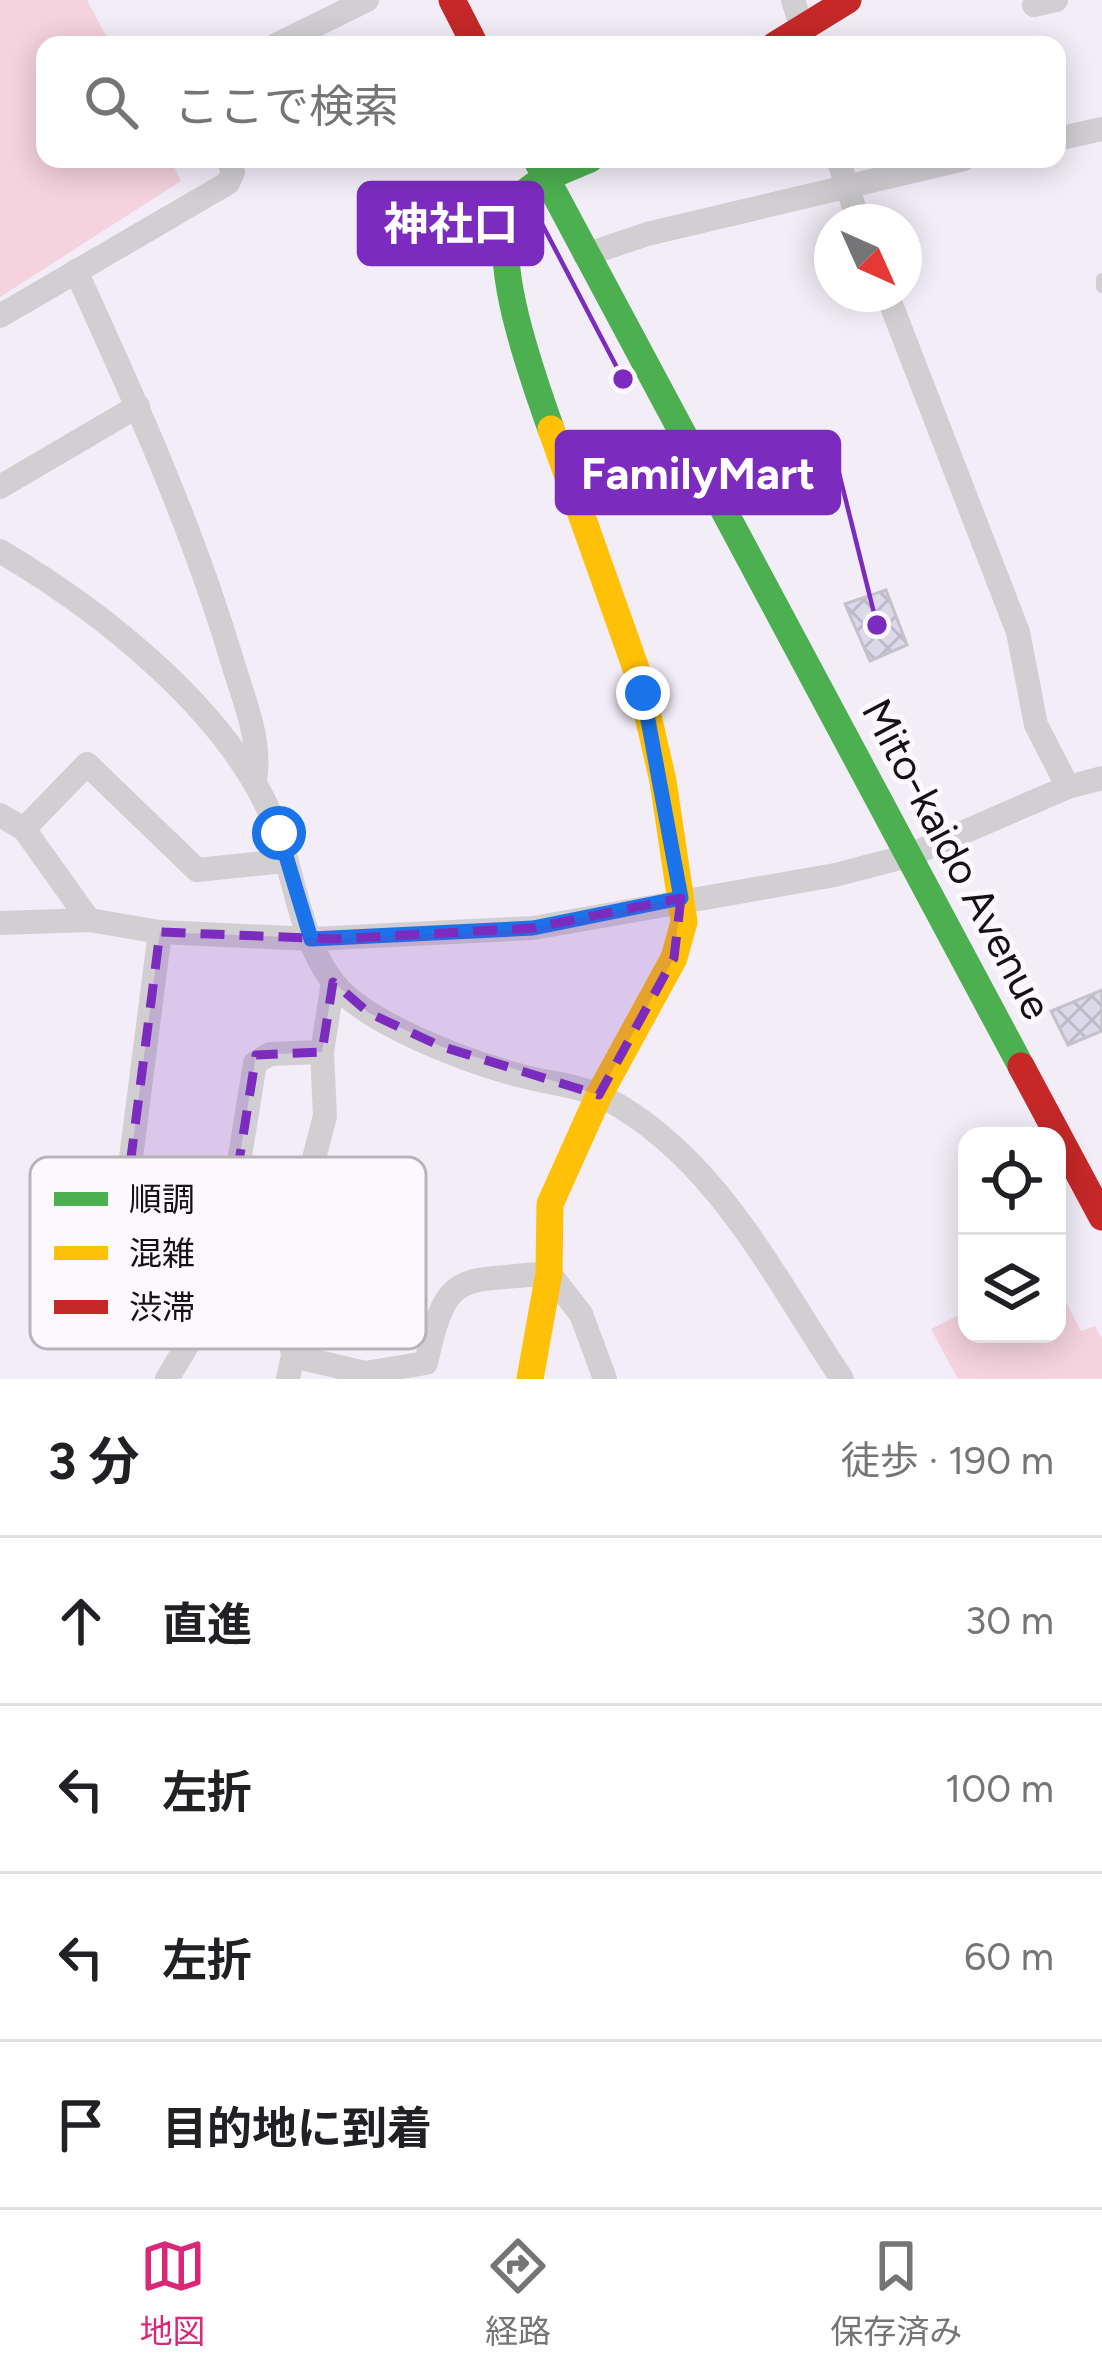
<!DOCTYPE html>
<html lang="ja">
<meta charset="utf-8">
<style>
:root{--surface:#fff;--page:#f6f6f6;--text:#202124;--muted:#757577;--line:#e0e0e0;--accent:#db2777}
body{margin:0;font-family:Figtree,"Noto Sans JP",sans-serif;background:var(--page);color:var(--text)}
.controls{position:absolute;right:36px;bottom:36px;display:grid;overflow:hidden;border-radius:24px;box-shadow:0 6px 30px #0003}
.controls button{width:108px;height:108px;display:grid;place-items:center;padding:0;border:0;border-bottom:3px solid var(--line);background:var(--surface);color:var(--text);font:60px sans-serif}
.compass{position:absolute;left:814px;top:204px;width:108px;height:108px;border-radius:50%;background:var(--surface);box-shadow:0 6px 30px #0003;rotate:135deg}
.stop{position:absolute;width:36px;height:36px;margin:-27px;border:9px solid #1a73e8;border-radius:50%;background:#fff}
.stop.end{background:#1a73e8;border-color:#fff;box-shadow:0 3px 12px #0008}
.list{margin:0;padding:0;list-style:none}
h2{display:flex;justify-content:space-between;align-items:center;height:156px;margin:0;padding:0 48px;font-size:51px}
h2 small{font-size:39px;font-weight:400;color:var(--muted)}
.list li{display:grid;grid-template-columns:78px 1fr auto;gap:36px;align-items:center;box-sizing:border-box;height:168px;padding:0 48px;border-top:3px solid var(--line)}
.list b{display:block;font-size:45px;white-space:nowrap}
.list em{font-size:39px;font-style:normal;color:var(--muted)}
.icon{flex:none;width:66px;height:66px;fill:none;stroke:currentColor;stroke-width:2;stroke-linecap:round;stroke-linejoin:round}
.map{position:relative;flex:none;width:1102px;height:1379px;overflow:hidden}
.search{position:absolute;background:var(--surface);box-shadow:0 6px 30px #0003;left:36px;right:36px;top:36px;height:132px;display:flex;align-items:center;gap:30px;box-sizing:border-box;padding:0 42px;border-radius:24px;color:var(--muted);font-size:45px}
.sheet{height:828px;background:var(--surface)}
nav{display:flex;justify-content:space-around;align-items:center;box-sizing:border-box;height:168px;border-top:3px solid var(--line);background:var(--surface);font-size:33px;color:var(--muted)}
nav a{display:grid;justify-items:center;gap:6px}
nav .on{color:var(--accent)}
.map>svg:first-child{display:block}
.green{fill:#f4d2de}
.building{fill:url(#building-cross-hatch);stroke:#c4c1ca;stroke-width:3}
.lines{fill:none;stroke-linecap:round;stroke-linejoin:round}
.lane{stroke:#d1cfd2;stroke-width:12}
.street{stroke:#d1cfd2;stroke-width:24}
.fast{stroke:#4caf50;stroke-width:27}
.slow{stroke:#ffc107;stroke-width:27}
.jam{stroke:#c62828;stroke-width:27}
.route{stroke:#1a73e8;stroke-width:15}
.marked{fill:#7b2cbf;fill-opacity:0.2;stroke:#7b2cbf;stroke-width:9;stroke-dasharray:24 15;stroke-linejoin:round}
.labels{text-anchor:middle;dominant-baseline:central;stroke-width:10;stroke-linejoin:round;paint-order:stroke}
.street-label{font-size:42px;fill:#151118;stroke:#fcf9fe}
.key{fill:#fcf9fe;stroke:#b7b3b9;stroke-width:3}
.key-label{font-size:33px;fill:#151118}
.leader{fill:none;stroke:#7b2cbf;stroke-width:4.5}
.callout-dot{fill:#7b2cbf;stroke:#fcf9fe;stroke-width:4.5}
.callout{fill:#7b2cbf;stroke:#7b2cbf;stroke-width:4.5}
.callout-label{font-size:45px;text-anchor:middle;font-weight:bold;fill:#fff}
</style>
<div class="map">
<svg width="1102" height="1379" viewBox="0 0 1102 1379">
<defs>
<pattern id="building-cross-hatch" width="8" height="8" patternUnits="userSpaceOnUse" patternTransform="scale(3)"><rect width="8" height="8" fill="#dcd9eb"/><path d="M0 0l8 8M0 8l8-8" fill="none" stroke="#bcb9c9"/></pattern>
</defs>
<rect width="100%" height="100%" fill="#f3edf8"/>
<g class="green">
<path d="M0,0H87L111,45H45V159H170L181,181L0,297Z"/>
<path d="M1057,1285L1081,1331L1095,1326L1102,1339V1379H958L931,1329L967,1311V1334H1057Z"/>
</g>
<g class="building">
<path d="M886,590L907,645L870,661L845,604Z"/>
<path d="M1102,990V1031L1068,1045L1051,1011Z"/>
</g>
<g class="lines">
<path class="lane" d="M1102,279V287"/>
<g class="street">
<path d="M793,0L807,45"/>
<path d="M1034,5L1056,0"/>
<path d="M276,45L367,0"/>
<path d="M1057,139L1102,129"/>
<path d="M838,159L859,222"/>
<path d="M585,255L647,234L964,159"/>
<path d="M76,271C134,398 191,524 231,657C243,699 262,738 255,782"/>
<path d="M887,294L1018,632L1036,725L1068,787"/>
<path d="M0,316L228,183L233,172L228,159"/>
<path d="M0,487L138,406"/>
<path d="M0,551C103,612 234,714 277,830C295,878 300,939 333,982C366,1024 466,1061 518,1075C546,1083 579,1085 605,1098C716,1156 775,1279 842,1379"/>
<path d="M0,815L24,829L89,920"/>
<path d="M24,829L87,764L197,870L284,861"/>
<path d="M0,923L89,920L160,932L311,939L533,928L835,875L908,856L1068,787L1102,778"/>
<path d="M160,932L119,1251L122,1273L132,1286L199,1295L221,1274L255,1063L270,1054L322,1052"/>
<path d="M283,1278L293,1356L288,1379"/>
<path d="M293,1356L365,1373L426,1363C447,1267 459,1283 549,1273L581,1314L605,1379"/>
<path d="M167,1379L197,1329L283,1278L325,1116L322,1052L333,982"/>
</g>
<g class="fast">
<path d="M536,159L1021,1066"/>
<path d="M551,429C534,380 483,245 517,201C534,179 566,170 590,159"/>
</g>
<path class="slow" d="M530,1379L549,1273L550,1204L599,1095L674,958L684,922L663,781L639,677L551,429"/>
<g class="jam">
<path d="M452,0L475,45"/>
<path d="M775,45L848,0"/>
<path d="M1021,1066L1102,1217"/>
</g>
</g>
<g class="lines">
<path class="route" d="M279,833L311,939L533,928L681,898L643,693"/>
</g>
<path class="marked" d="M681,898L674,958L599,1095L440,1046L369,1013L333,982L322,1052L256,1055L221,1274L199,1295L132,1286L119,1251L160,932L334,939L533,928Z"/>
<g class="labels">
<g class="street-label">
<text transform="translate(957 859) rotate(62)">Mito-kaido Avenue</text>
</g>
</g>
<rect x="30" y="1157" width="396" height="192" rx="18" class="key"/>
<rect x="54" y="1192" width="54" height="14" fill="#4caf50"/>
<rect x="54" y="1246" width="54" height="14" fill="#ffc107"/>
<rect x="54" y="1300" width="54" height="14" fill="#c62828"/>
<g class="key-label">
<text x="129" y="1211">順調</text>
<text x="129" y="1265">混雑</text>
<text x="129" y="1319">渋滞</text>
</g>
<path class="leader" d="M623 379L542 224M877 625L839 473"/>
<g class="callout-dot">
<circle cx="623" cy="379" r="12"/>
<circle cx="877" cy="625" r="12"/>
</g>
<g class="callout">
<rect x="359" y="183" width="183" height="81" rx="12"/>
<rect x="557" y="432" width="282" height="81" rx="12"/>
</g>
<g class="callout-label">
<text x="451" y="240">神社口</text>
<text x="698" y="489">FamilyMart</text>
</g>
</svg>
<div class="controls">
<button><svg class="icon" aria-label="locate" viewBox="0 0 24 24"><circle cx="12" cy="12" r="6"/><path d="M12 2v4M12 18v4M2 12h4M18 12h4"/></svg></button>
<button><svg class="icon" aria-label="layers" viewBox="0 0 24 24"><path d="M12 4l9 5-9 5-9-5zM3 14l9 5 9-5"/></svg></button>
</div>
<svg class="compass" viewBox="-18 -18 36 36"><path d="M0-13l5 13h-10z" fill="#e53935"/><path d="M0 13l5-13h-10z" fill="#757577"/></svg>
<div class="stop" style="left:279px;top:833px"></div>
<div class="stop end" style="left:643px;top:693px"></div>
<div class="search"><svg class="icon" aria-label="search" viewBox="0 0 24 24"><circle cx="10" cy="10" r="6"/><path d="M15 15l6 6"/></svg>ここで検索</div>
</div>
<section class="sheet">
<h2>3 分<small>徒歩 · 190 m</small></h2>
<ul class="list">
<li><svg class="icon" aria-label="ahead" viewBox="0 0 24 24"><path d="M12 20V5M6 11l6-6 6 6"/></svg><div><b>直進</b></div><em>30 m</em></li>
<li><svg class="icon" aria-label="left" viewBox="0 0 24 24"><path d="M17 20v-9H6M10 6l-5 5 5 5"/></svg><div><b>左折</b></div><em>100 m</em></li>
<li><svg class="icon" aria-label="left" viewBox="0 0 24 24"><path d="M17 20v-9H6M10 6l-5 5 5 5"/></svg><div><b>左折</b></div><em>60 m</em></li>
<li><svg class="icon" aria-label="arrive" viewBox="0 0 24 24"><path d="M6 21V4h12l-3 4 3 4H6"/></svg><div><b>目的地に到着</b></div></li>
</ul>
</section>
<nav>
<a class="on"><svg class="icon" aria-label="map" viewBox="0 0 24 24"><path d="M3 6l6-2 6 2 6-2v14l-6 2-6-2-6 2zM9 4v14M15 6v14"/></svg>地図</a>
<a><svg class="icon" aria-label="directions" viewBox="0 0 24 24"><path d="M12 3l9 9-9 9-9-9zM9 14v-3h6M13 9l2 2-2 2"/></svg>経路</a>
<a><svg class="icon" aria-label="saved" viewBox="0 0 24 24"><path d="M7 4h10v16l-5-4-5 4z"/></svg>保存済み</a>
</nav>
